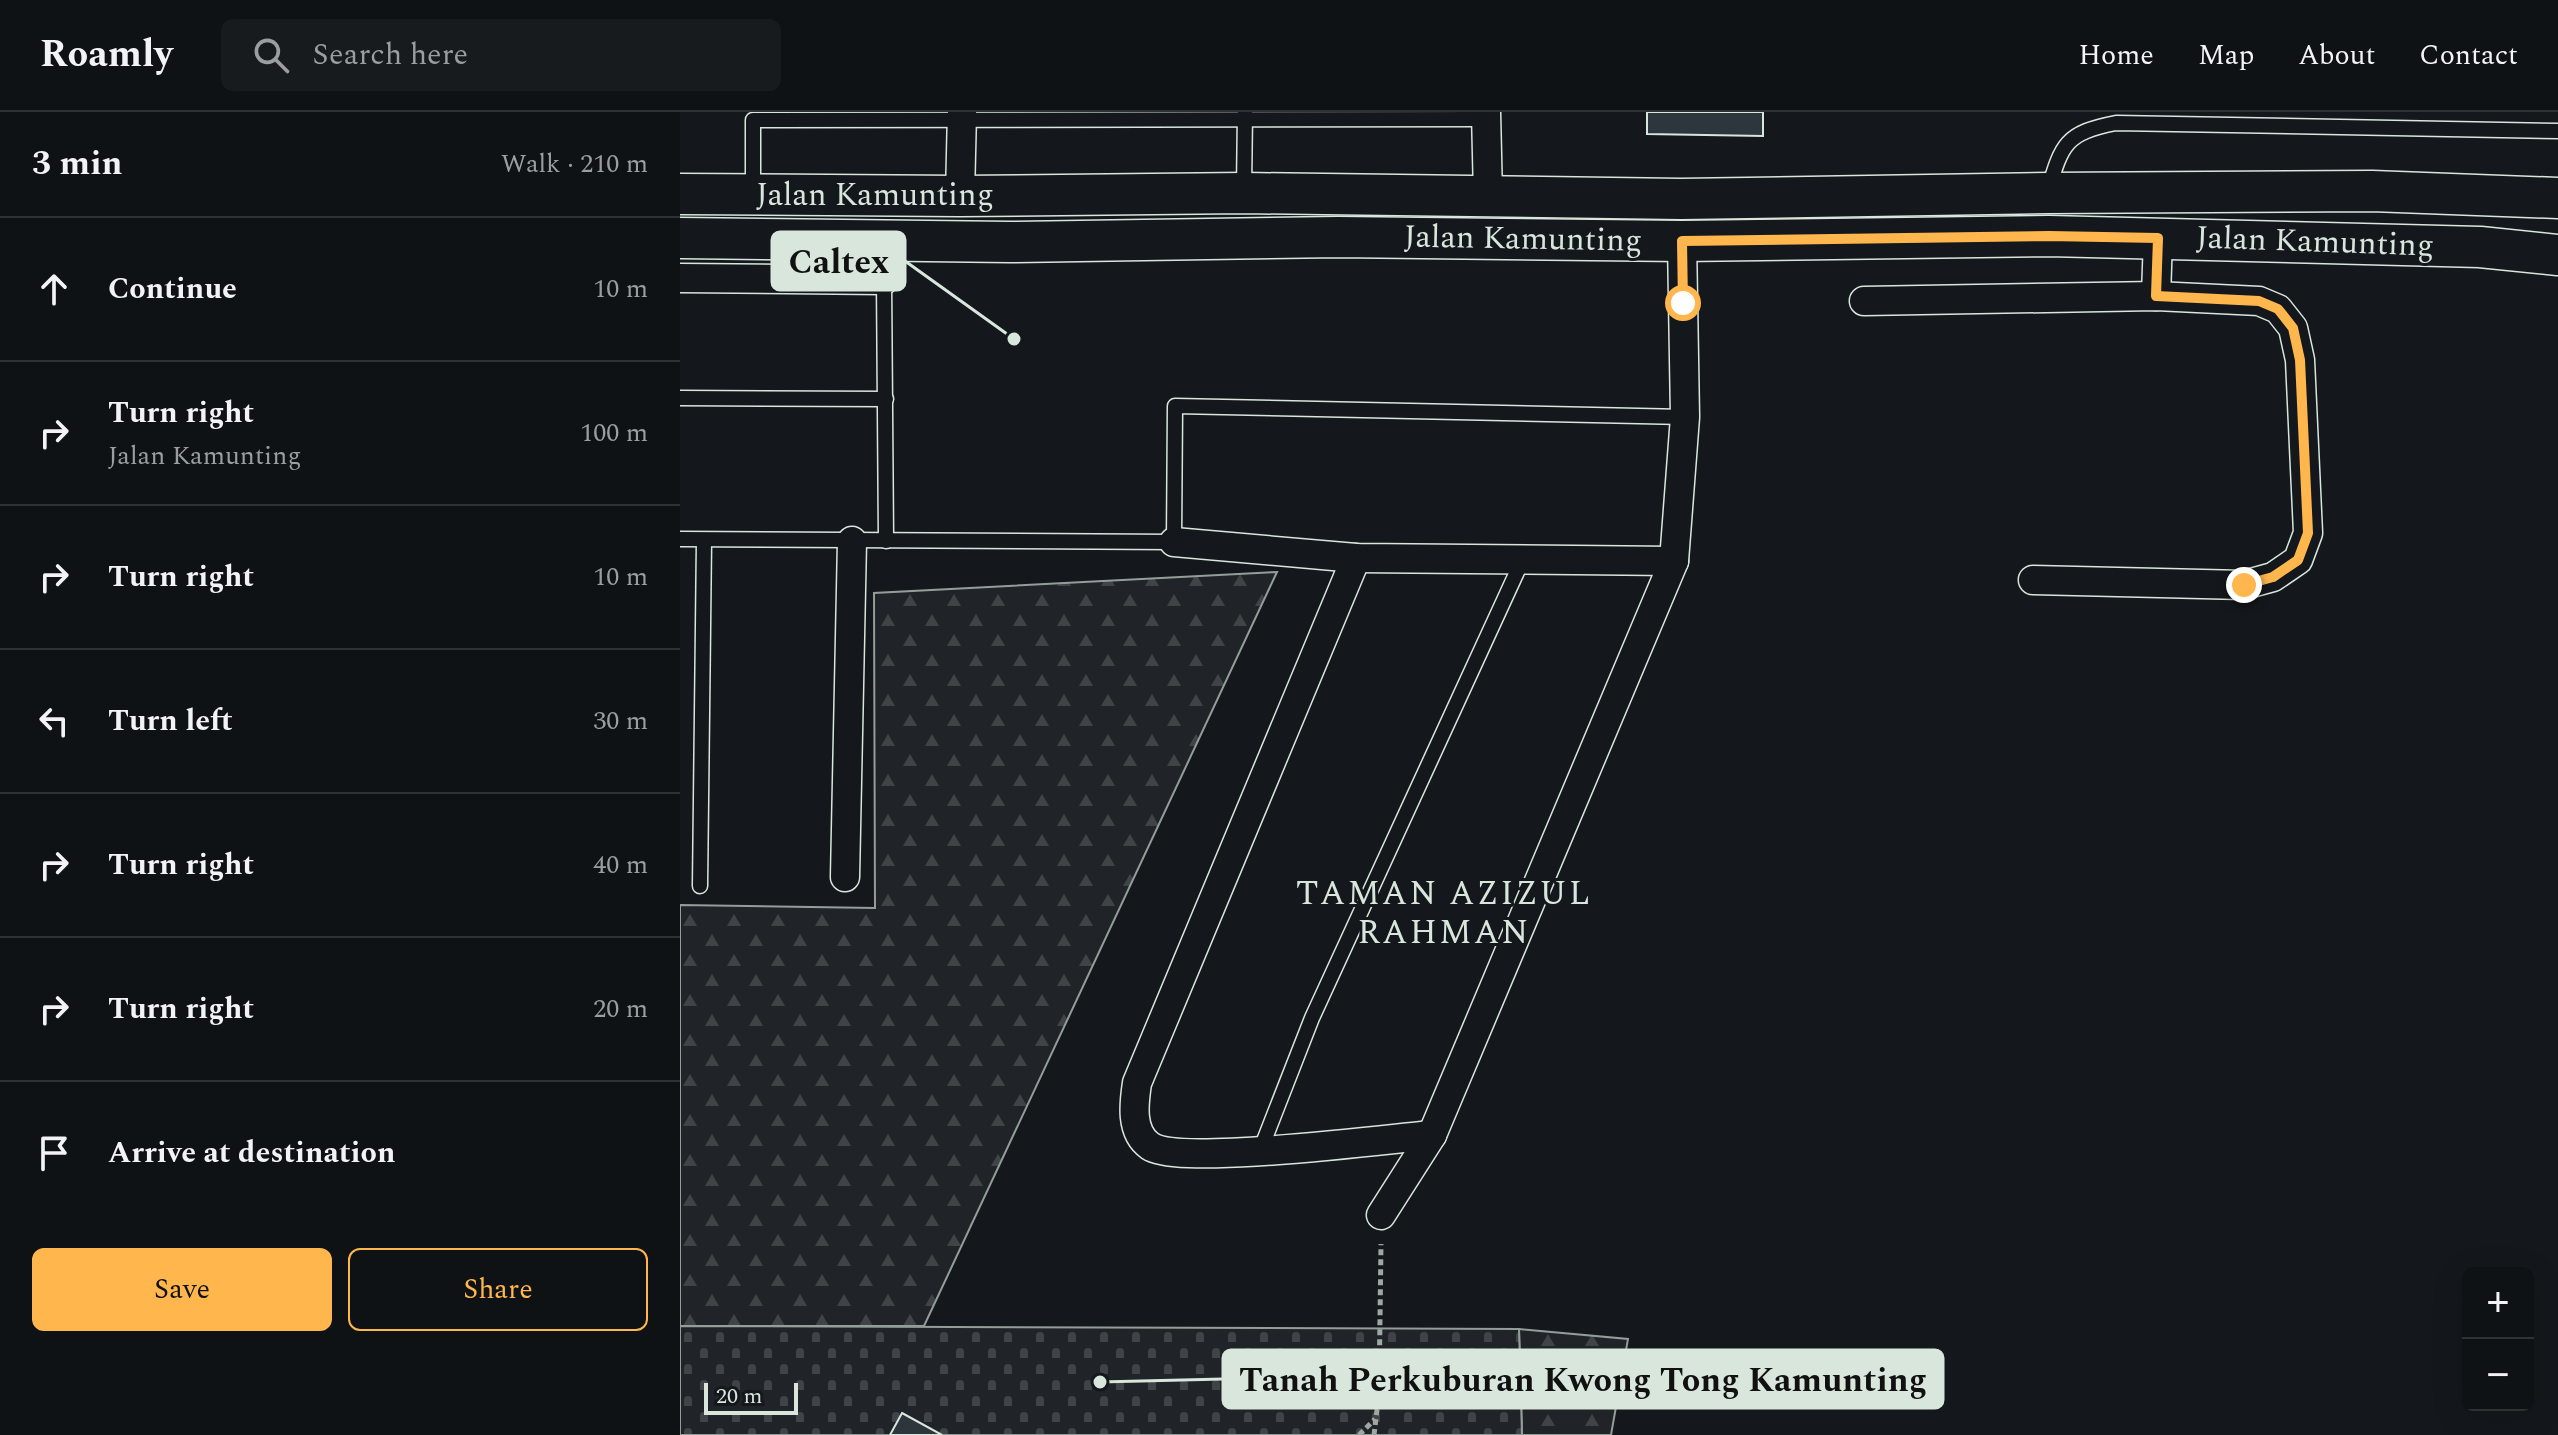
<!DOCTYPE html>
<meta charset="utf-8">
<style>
:root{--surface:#0f1215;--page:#181b1e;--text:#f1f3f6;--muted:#9b9ea0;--line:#2f3234;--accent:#ffb74d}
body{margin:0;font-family:Spectral,serif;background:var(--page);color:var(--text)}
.controls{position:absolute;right:24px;bottom:24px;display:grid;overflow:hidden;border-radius:12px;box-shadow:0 8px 32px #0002}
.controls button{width:72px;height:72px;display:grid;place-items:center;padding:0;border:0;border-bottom:2px solid var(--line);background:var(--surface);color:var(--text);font:40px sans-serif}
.scale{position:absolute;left:24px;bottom:20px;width:94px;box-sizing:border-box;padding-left:8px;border:4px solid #d8e6dc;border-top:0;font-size:22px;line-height:28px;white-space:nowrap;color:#d8e6dc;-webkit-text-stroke:6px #14181c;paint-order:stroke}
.stop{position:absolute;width:24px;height:24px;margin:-18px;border:6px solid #ffb74d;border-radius:50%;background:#fff}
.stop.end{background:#ffb74d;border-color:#fff;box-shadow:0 2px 8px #0008}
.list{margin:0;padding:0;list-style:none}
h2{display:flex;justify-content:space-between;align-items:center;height:104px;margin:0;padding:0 32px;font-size:34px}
h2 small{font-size:26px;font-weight:400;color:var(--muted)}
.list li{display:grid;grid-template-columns:52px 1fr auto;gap:24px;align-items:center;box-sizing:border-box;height:144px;padding:0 32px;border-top:2px solid var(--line)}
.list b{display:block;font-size:30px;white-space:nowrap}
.list p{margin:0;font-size:26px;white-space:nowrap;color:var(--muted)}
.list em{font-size:26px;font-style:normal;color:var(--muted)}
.actions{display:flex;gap:16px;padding:24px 32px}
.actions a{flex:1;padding:18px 0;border:2px solid var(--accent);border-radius:12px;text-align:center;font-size:28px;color:var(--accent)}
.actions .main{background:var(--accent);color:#111}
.icon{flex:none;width:44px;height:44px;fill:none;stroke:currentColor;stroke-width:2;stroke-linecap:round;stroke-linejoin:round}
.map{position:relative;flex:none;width:1878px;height:1323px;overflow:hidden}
header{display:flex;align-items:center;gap:48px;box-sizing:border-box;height:112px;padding:0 40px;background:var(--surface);border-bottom:2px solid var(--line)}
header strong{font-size:38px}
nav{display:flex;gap:44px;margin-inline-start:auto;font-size:28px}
.search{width:560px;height:72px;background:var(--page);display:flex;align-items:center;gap:20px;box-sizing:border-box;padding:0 28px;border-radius:12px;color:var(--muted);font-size:30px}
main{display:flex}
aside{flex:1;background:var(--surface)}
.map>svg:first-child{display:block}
.forest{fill:url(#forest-firs);stroke:#939e99;stroke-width:2}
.cemetery{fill:url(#cemetery-stones);stroke:#939e99;stroke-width:2}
.building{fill:#2c363c;stroke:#d8e6dc;stroke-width:2}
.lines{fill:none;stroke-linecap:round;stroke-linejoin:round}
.lane-casing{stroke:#d8e6dc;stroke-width:17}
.street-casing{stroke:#d8e6dc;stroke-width:31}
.secondary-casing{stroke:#d8e6dc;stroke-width:43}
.path{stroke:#9da8a2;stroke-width:5;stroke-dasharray:6 4;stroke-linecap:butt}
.lane{stroke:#14181c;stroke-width:14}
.street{stroke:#14181c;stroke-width:28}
.secondary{stroke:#14181c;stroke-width:40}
.route{stroke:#ffb74d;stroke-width:10}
.labels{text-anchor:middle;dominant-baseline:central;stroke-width:6;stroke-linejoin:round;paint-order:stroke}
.street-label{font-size:32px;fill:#d8e6dc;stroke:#14181c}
.neighbourhood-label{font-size:34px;letter-spacing:2px;fill:#d8e6dc;stroke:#14181c}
.leader{fill:none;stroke:#d8e6dc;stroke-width:3}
.callout-dot{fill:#d8e6dc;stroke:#14181c;stroke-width:3}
.callout{fill:#d8e6dc;stroke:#d8e6dc;stroke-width:3}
.callout-label{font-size:34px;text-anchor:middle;font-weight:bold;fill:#111}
</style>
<header>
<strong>Roamly</strong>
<div class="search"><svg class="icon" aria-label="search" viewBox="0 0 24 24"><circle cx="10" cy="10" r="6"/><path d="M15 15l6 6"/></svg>Search here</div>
<nav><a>Home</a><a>Map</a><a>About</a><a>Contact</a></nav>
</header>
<main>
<aside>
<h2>3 min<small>Walk · 210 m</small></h2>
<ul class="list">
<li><svg class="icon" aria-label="ahead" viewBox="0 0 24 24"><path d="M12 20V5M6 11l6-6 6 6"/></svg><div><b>Continue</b></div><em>10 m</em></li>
<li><svg class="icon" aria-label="right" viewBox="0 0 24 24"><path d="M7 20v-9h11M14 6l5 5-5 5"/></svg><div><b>Turn right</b><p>Jalan Kamunting</p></div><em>100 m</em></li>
<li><svg class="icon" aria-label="right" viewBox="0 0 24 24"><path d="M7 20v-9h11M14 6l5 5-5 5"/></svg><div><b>Turn right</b></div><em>10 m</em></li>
<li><svg class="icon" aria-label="left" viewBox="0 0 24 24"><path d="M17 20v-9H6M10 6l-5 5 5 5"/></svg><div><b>Turn left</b></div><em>30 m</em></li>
<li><svg class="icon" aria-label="right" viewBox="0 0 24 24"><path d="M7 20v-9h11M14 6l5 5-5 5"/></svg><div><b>Turn right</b></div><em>40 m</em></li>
<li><svg class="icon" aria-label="right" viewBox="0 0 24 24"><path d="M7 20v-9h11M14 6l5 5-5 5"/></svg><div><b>Turn right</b></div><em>20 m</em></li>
<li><svg class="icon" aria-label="arrive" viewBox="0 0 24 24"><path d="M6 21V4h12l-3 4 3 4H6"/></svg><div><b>Arrive at destination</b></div></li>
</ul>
<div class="actions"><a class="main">Save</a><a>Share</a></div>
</aside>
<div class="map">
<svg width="1878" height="1323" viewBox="0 0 1878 1323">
<defs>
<pattern id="forest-firs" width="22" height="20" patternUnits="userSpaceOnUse" patternTransform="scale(2)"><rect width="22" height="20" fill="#202428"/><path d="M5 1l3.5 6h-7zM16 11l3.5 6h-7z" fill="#404447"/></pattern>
<pattern id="cemetery-stones" width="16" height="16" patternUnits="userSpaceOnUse" patternTransform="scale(2)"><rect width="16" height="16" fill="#202428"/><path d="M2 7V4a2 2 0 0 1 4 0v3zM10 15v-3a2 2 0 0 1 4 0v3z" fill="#404447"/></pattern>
</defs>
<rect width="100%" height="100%" fill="#14181c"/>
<g class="forest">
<path d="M597,460L244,1214H0V793L195,796L194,481Z"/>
<path d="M839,1217L948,1227L931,1323H842Z"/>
</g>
<path class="cemetery" d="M0,1214L839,1217L842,1323H0Z"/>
<g class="building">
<path d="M967,0H1083V24L967,22Z"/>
<path d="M222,1301L262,1323H210Z"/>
</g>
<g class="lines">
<g class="lane-casing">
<g id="lane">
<path d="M564,77L565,0"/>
<path d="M73,79V8L806,7"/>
<path d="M1368,79C1382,32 1385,21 1436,11L1878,19"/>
<path d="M204,168L206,429"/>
<path d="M0,286L206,287"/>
<path d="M0,427L494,430L495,294L1005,305"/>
<path d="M20,774L24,428"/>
<path d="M580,1039L632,906L842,449"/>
</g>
</g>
<g class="street-casing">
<g id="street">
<path d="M806,0L808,85"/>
<path d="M280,84L282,0"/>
<path d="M0,166L204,168"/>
<path d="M1476,184L1478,126"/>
<path d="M1184,189L1476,184L1579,189L1598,197L1613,216L1620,248L1628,421L1618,448L1593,465L1564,473L1353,468"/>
<path d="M494,430L676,446L994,449"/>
<path d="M676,446L457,971C454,991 450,1020 470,1034C500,1054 707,1027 752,1023"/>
<path d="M165,765L172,429"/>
<path d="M701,1103L752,1023L994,449L1005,305L1002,129"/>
</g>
</g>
<g class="secondary-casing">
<g id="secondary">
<path d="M0,82L280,84L564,81L1001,87L1368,81L1692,79L1878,86"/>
<path d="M0,126L330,130L658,125L1002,129L1369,124L1800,135L1878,143"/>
</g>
</g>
<g class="path">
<path d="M679,1323L695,1307"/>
<path d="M694,1323L699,1281L701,1132"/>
</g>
<use href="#lane" class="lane"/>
<use href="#street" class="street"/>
<use href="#secondary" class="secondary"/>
</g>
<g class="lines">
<path class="route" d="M1003,191L1002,129L1369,124L1478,126L1476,184L1579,189L1598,197L1613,216L1620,248L1628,421L1618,448L1593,465L1564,473"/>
</g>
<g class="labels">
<g class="street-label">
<text x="195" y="83">Jalan Kamunting</text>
<text transform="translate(843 127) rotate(1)">Jalan Kamunting</text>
<text transform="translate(1635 130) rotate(2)">Jalan Kamunting</text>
</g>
<g class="neighbourhood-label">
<text x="764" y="782">TAMAN AZIZUL<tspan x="764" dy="39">RAHMAN</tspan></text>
</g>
</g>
<path class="leader" d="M334 227L225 149M420 1270L543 1267"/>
<g class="callout-dot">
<circle cx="334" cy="227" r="8"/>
<circle cx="420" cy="1270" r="8"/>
</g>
<g class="callout">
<rect x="92" y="120" width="133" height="58" rx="8"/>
<rect x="543" y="1238" width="720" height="58" rx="8"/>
</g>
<g class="callout-label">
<text x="159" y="161">Caltex</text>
<text x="903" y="1279">Tanah Perkuburan Kwong Tong Kamunting</text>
</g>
</svg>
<div class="controls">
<button>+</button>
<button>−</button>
</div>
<div class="scale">20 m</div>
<div class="stop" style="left:1003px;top:191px"></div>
<div class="stop end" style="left:1564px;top:473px"></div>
</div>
</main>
